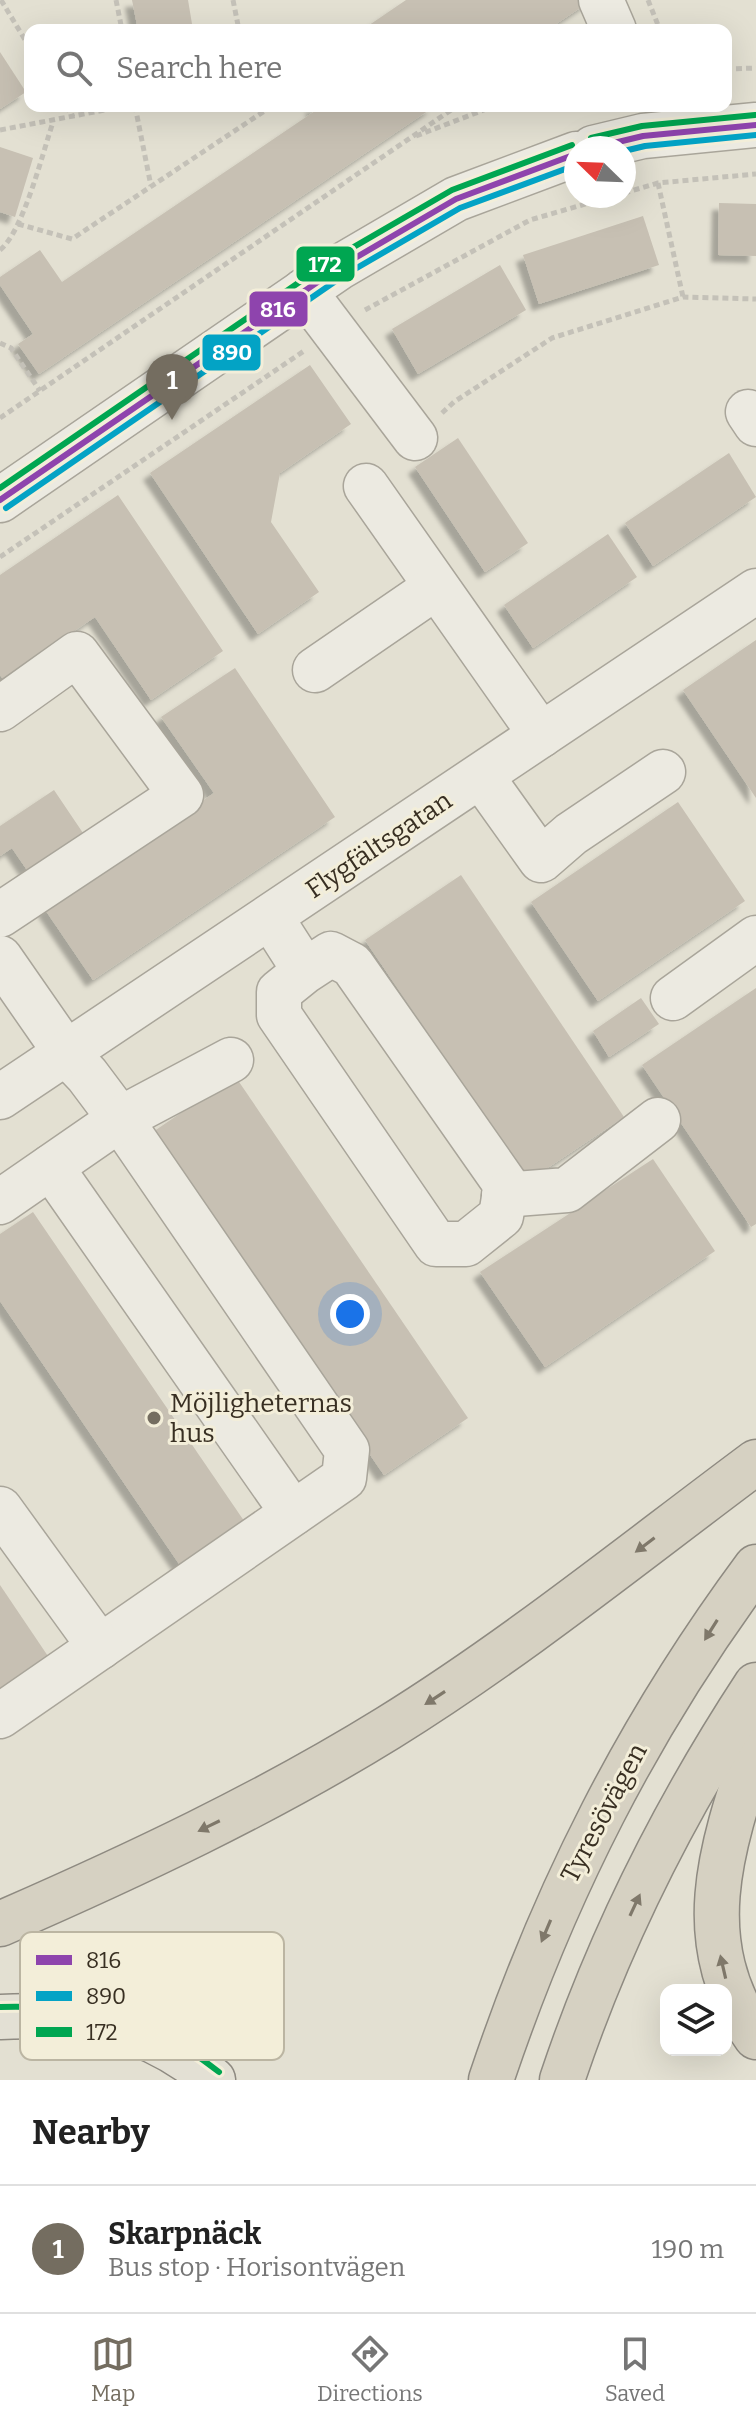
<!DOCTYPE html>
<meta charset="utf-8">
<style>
:root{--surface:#fff;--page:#f6f6f6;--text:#222;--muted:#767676;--line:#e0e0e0;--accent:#746d60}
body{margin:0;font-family:Bitter,serif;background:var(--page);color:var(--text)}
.controls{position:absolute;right:24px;bottom:24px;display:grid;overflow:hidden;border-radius:16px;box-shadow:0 8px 32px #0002}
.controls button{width:72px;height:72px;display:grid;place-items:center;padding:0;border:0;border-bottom:2px solid var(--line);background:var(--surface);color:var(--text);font:40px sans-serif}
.compass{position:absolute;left:564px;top:136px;width:72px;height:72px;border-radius:50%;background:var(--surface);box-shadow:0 8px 32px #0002;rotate:293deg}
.you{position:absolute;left:350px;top:1314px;width:28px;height:28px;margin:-20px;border:6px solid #fff;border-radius:50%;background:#1a73e8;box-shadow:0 0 0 12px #1a73e833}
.badge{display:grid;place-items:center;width:52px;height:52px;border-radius:50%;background:var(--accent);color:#fff;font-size:26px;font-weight:700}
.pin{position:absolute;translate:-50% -66px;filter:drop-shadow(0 2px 4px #0008)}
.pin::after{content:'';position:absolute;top:42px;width:28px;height:24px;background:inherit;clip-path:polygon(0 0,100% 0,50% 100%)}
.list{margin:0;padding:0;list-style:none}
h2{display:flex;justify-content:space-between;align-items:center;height:104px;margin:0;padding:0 32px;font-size:34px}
h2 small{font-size:26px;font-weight:400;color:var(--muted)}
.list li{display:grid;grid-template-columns:52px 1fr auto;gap:24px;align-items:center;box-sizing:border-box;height:128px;padding:0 32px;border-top:2px solid var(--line)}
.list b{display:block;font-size:30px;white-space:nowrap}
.list p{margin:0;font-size:26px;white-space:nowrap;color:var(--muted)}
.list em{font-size:26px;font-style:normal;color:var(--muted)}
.icon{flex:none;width:44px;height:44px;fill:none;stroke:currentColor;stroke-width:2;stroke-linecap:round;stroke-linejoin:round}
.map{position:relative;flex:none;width:756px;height:2080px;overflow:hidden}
.search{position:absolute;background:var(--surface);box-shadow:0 8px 32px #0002;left:24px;right:24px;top:24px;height:88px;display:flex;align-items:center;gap:20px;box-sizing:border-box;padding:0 28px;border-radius:16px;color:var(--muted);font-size:30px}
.sheet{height:232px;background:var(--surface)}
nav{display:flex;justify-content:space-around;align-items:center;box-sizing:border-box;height:112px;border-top:2px solid var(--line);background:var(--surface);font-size:22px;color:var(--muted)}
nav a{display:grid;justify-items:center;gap:4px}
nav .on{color:var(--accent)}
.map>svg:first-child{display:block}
.building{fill:#c7c0b3;filter:url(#shadow)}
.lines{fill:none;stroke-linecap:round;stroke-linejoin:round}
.minor-casing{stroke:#a9a59a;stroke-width:47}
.major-casing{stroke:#8e8a81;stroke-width:47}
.highway-casing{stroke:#8e8a81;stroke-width:47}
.path{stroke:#c4c1b8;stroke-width:5;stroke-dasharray:6 4;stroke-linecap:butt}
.minor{stroke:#eceae1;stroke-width:44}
.major{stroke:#e3e0d4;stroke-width:44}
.highway{stroke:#d6d1c2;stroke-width:44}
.bus-1-casing{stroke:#f3eed9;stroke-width:12}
.bus-2-casing{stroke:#f3eed9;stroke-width:12}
.bus-3-casing{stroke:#f3eed9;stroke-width:12}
.bus-1{stroke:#8e44ad;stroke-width:6}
.bus-2{stroke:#03a3c5;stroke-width:6}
.bus-3{stroke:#00a651;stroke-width:6}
.oneway{fill:#7f786a}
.poi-dot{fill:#746d60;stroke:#f3eed9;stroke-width:3}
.labels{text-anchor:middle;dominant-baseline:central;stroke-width:6;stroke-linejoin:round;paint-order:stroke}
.street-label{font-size:26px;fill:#382f22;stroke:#f3eed9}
.poi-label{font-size:26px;fill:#382f22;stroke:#f3eed9;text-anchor:start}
.key{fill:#f3eed9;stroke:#bbb5a2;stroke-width:2}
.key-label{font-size:22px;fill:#382f22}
.line-badge{stroke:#f3eed9;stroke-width:3}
.badge-label{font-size:22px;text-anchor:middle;font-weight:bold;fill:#fff}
</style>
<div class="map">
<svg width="756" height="2080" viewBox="0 0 756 2080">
<defs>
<filter id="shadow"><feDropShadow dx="-7" dy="7" stdDeviation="2" flood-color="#0004"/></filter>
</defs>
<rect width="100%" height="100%" fill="#e3e0d2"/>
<g class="building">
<path d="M132,0H188L193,30H138Z"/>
<path d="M406,0H592L547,30H362Z"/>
<path d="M0,52L26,92L0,109Z"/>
<path d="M311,106H435L39,374L18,344L33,334L0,285V277L40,250L62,282L315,111Z"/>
<path d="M0,147L33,158L15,217L0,212Z"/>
<path d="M719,203L756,204V256L718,255Z"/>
<path d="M643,216L659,265L539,304L523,255Z"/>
<path d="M500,265L526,310L418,374L392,329Z"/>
<path d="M310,365L351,424L280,473L271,522L319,592L258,634L150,473Z"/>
<path d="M458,438L528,543L485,572L415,467Z"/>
<path d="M729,453L756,497L653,566L625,523Z"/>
<path d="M118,495L223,651L151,700L95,617L3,679L0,675V575Z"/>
<path d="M608,534L637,577L533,648L504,605Z"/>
<path d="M756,640V798L683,690Z"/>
<path d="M235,668L335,817L93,980L44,908L214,793L161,717Z"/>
<path d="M54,790L83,833L27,870L12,848L0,856V826Z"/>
<path d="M678,802L745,901L598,1001L531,902Z"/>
<path d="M461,875L624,1117L528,1181L365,940Z"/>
<path d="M756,988V1224L751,1227L642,1065Z"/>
<path d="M641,998L659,1024L609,1057L593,1031Z"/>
<path d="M235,1076L468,1418L384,1475L150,1134Z"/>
<path d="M653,1159L715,1251L545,1367L480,1272Z"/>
<path d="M33,1212L253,1534L188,1577L0,1301V1234Z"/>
<path d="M0,1585L56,1668L0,1706Z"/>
</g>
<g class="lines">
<g class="minor-casing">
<g id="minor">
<path d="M601,0L614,30"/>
<path d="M593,148L643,136L756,125"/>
<path d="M304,291L415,438"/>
<path d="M748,412L756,424"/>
<path d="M366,486L541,735"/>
<path d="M0,500L338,268L456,199L576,154"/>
<path d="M315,670L436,587"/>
<path d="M0,709L77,654L181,795L0,915"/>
<path d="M481,776L541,860L571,834L663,772"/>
<path d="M271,918L305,971L279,992V1015L436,1244H466L501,1216L506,1185L352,965L331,954L305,971"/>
<path d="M0,958L66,1053L87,1075L120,1119L347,1450L344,1478L0,1716"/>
<path d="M673,998L756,938"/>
<path d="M0,1097L756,591"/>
<path d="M51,1167L293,1513"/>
<path d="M504,1195L567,1190L658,1120"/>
<path d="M0,1202L120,1119L231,1060"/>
<path d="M0,1509L100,1647"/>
</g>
</g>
<g class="major-casing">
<path id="major" d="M0,2017C81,2013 150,2025 213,2080"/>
</g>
<g class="highway-casing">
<g id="highway">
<path d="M756,1744C722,1845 688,1941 756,2037"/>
<path d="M0,1924C133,1866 265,1804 388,1728C517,1648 635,1552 756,1462"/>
<path d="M491,2080C554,1892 638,1726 756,1567"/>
<path d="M562,2080C608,1942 676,1807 756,1685"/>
</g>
</g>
<g class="path">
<path d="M1,0L30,48"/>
<path d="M116,0L122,30"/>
<path d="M233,0L239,30"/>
<path d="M648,0L660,30"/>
<path d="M726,69L756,68"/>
<path d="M66,106L73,117"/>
<path d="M135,106L151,186"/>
<path d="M0,130L126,106"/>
<path d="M416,136L494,106"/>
<path d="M658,183L683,297"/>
<path d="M624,193L658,183L756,174"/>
<path d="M18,224L72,239L272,106"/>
<path d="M0,250C23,232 43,152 53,122"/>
<path d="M365,310L530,220L613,196"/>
<path d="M0,343L11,348L40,391"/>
<path d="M442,413L454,402L552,338L683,297L756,299"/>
<path d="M0,418L457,106"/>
<path d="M0,557L304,351"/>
</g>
<use href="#minor" class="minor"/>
<use href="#major" class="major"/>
<use href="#highway" class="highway"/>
<g class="bus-1-casing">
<g id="bus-1">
<path d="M593,148L643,136L756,125"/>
<path d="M0,500L338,268L456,199L576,154"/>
</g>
</g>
<g class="bus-2-casing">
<g id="bus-2">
<path d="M624,151L645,146L756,135"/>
<path d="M6,508L343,276L460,208L576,165"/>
</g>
</g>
<g class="bus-3-casing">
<g id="bus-3">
<path d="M591,138L642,126L755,115"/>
<path d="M0,488L333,259L452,190L572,145"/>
<path d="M0,2007C89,2005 148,2016 219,2072"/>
</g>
</g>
<use href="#bus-1" class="bus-1"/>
<use href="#bus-2" class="bus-2"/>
<use href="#bus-3" class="bus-3"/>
</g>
<defs><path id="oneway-solid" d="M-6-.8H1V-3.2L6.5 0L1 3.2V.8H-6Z" transform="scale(2)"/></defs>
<g class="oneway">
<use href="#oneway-solid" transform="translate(645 1545) rotate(143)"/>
<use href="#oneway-solid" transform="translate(711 1630) rotate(122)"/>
<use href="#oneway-solid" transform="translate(435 1698) rotate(147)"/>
<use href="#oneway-solid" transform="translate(209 1826) rotate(154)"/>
<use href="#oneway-solid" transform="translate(635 1905) rotate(-65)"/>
<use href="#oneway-solid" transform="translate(546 1931) rotate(113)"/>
<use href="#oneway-solid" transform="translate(723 1967) rotate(-103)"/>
</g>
<circle class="poi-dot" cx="154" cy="1418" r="8"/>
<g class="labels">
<g class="street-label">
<text transform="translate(379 845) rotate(-34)">Flygfältsgatan</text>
<text transform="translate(604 1813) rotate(-62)">Tyresövägen</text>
</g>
<g class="poi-label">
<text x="170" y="1403">Möjligheternas<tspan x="170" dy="30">hus</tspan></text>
</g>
</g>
<rect x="20" y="1932" width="264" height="128" rx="12" class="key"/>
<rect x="36" y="1955" width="36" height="10" fill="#8e44ad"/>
<rect x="36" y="1991" width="36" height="10" fill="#03a3c5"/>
<rect x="36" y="2027" width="36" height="10" fill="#00a651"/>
<g class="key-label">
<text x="86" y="1968">816</text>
<text x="86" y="2004">890</text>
<text x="86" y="2040">172</text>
</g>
<g class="line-badge">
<rect x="295" y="245" width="61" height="38" rx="8" fill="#00a651"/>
<rect x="248" y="290" width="61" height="38" rx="8" fill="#8e44ad"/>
<rect x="201" y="333" width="61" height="39" rx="8" fill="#03a3c5"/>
</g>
<g class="badge-label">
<text x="325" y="272">172</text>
<text x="278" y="317">816</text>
<text x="232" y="360">890</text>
</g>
</svg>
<div class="controls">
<button><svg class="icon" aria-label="layers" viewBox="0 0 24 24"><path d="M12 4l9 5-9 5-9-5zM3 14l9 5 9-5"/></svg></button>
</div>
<svg class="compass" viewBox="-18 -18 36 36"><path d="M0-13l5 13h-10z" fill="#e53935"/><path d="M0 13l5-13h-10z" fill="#767676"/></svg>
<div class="you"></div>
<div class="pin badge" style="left:172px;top:420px">1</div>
<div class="search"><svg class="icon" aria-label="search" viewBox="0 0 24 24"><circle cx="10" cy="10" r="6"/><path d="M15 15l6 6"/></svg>Search here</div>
</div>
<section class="sheet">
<h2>Nearby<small></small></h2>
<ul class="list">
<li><span class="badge">1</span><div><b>Skarpnäck</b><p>Bus stop · Horisontvägen</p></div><em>190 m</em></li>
</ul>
</section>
<nav>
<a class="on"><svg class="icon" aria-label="map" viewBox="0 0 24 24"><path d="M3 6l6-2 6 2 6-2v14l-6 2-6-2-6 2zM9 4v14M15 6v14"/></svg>Map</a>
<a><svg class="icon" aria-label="directions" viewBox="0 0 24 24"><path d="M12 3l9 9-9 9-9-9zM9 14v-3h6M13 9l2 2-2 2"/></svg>Directions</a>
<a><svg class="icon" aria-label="saved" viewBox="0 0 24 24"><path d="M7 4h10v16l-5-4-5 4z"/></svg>Saved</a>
</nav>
